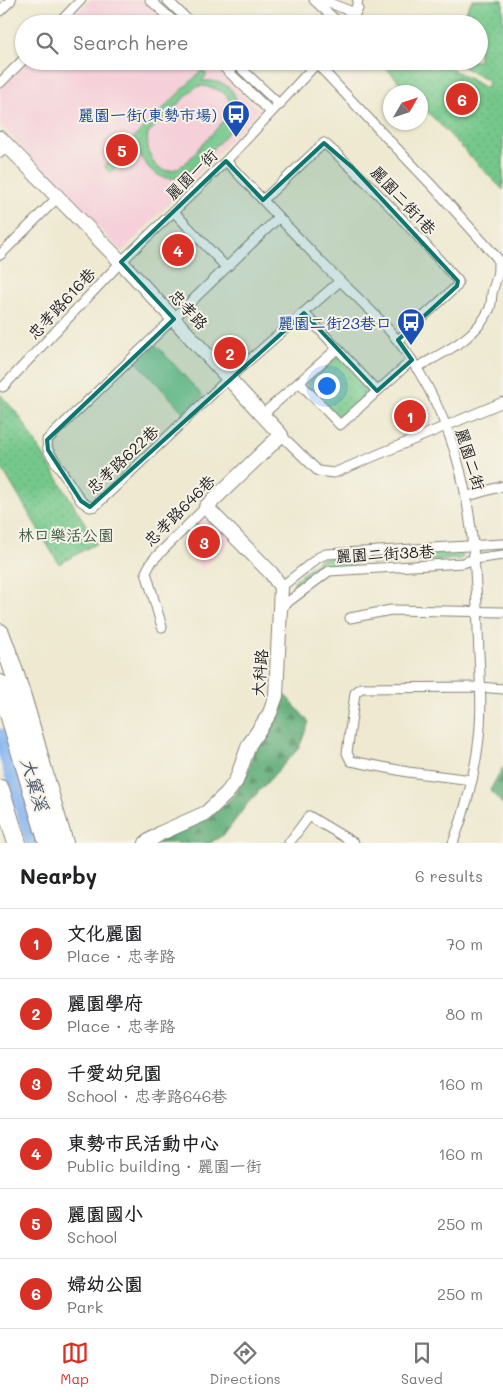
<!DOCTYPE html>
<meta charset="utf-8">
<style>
:root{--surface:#fff;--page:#f6f6f6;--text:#202124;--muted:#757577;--line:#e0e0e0;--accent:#d93025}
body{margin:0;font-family:Mali,"LXGW WenKai TC",sans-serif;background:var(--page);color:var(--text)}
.compass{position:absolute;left:383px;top:85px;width:45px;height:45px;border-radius:50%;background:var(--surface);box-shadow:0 1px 4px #0004;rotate:51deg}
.you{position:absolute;left:326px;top:385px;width:18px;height:18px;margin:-12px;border:4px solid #fff;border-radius:50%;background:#1a73e8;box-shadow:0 0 0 8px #1a73e833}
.badge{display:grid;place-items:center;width:32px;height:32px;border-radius:50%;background:var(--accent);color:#fff;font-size:16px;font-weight:700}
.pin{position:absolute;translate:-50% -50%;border:2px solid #fff;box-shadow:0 1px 5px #0006}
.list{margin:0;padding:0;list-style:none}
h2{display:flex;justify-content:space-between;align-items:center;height:65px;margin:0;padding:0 20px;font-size:21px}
h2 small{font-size:16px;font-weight:400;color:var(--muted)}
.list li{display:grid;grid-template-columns:32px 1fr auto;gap:15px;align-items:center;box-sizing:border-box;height:70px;padding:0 20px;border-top:1px solid var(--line)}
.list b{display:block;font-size:19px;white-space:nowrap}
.list p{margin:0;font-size:16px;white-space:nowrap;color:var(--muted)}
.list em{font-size:16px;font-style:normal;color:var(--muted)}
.icon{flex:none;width:28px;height:28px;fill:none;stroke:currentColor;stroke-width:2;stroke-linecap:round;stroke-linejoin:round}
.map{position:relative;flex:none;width:503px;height:843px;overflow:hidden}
.search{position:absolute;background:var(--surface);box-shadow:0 1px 4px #0004;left:15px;right:15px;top:15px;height:55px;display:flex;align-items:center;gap:12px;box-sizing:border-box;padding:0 18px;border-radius:28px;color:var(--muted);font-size:19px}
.sheet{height:485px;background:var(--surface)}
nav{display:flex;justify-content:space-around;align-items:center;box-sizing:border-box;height:70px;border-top:1px solid var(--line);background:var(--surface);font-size:14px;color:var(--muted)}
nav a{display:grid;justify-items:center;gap:2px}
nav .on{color:var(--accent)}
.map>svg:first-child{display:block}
.built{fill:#f5cfd9}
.grass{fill:#74c88b;stroke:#487254;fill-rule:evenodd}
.forest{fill:url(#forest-firs);stroke:#3e644a}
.park{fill:url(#park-dots);stroke:#487254}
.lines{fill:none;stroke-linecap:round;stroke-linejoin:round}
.river{stroke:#86b5f1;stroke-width:15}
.street-casing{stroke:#858276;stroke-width:11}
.secondary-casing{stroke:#858276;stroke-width:16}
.highway-casing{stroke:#858276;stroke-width:20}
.street{stroke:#fff;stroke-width:9}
.secondary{stroke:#fff;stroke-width:14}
.highway{stroke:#fff;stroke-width:18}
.marked{fill:#0f766e;fill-opacity:0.2;stroke:#0f766e;stroke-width:4;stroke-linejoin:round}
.labels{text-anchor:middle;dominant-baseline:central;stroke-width:4;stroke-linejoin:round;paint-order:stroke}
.transit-label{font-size:16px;fill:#164399;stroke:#f7f3e8;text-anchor:end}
.street-label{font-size:16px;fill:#1c1c1c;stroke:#f7f3e8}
.park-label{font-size:16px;fill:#3b5843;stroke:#f7f3e8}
.water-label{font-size:18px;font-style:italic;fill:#415267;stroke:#f7f3e8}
</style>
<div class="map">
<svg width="503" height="843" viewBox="0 0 503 843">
<defs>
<pattern id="forest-firs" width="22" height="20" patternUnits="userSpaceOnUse" patternTransform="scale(1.25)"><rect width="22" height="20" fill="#5fac77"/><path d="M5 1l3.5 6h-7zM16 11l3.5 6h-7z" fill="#4e8b61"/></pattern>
<pattern id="park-dots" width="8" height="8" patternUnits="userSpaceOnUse" patternTransform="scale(1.25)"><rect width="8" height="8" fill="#74c88b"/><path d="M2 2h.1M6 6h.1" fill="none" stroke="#64ab77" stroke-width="1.8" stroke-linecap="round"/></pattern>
</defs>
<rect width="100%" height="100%" fill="#f7f3e8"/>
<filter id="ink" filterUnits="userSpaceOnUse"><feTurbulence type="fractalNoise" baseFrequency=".02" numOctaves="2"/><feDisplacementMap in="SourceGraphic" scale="10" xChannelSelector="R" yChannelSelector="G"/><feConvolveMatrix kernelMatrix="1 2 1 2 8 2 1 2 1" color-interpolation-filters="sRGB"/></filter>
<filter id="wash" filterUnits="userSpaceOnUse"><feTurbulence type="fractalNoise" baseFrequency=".0096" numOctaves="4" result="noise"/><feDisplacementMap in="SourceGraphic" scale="20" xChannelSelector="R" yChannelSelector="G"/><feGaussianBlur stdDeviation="1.12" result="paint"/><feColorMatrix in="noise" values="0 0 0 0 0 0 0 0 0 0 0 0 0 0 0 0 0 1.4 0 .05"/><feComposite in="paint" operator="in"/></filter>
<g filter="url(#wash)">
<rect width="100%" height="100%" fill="#eee9d0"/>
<g class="built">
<path d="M90,0H142L168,24H66Z"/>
<path d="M28,61H207L259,110L122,252L0,125V89Z"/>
<path d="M209,517L231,539L202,569L178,544L203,518Z"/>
</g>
<g class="grass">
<path d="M220,61H227L268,100L265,103Z"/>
<path d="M202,70L207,75L202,81C223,80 238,87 237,111L242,117C225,135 208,157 188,172C165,190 142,167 137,146L110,173L104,167ZM203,86C252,94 222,124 202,144C196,151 189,162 181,166C156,182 145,152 148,133L196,87Z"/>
<path d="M156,345L203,396L184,413L137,362Z"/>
<path d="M461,551L463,557L460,559L370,564L367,561L371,555Z"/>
<path d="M353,556L357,563L353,566L327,567L300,589L295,590L294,581L320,559Z"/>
</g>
<g class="forest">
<path d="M284,694L309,722L299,748L248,803L225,834L210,843H157C194,822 222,819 245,778C250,769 251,758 255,748C264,729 278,716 284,694Z"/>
<path d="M503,767V805L490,790Z"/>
</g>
<g class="park">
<path d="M472,0H503V190L421,105L420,92H409L379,61H437L486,88L489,81L452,61H479V24H459Z"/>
<path d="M338,355L371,391L339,420L306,384Z"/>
<path d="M0,394L20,417L97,543L59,564L0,465Z"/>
</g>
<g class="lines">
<path class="river" d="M0,736L33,843"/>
</g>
</g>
<g filter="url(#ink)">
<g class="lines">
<g class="street-casing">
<g id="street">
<path d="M150,0L177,24"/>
<path d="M167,0L192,24"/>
<path d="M314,0L340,24"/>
<path d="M322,0L355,13L358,0"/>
<path d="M0,11L11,0"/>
<path d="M58,24L81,0"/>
<path d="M349,24L358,9"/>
<path d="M217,61L271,112"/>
<path d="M233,61L280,105"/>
<path d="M317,64L439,193L498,259C498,275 498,274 493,289C491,295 492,302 490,308C476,339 444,352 416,368"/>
<path d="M0,83L24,59"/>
<path d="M0,153L7,146"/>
<path d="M226,161C260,197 293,233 327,268C355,296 386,322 409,356C468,444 474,527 478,629C479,665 483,702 479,738C475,774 466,809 453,843"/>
<path d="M263,200L324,143C373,185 415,233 458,281L457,286L398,340"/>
<path d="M174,212L226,267"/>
<path d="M278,218L47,440L48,450L81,501L90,507L95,506L230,377L340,281"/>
<path d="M0,255L58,197"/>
<path d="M304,313L377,391"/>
<path d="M299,382L340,425L412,360"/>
<path d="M3,387L121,262L226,161L319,61"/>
<path d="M263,414L338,348"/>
<path d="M281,435L318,471L334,473L503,402"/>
<path d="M468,496L503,486"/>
<path d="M281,587L319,557L326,554L503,544"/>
<path d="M280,608L329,571L463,563L474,559L503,555"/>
<path d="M350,618L391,610L503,612"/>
<path d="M162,627L146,572L152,561L206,507"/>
<path d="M472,780L408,772L351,761L347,753L355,693L361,688L479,687L503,689"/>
<path d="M289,843L309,816L354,843"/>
</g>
</g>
<g class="secondary-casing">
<path id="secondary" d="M0,138L121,262L281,435L206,507L271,573L281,587L276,696L270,713L249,745L236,781L227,793L206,813L161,833L146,843"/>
</g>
<g class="highway-casing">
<g id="highway">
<path d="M0,633C27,702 42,773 64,843"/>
<path d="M0,684L48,843"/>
<path d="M0,789L17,843"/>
</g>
</g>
<use href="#street" class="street"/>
<use href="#secondary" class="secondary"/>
<use href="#highway" class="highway"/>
</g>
</g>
<path class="marked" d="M324,143L353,168L458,281L457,286L398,340L412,360L377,391L304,313L90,507L81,501L48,450L47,440L174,319L121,262L226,161L263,200Z"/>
<defs>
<g id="bus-pin" transform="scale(1.4375)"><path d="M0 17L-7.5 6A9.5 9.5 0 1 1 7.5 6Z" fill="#1a4fb4" stroke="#f7f3e8"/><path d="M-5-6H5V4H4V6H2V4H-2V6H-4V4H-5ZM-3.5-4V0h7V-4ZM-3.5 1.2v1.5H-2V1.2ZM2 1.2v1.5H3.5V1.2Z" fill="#fff"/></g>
</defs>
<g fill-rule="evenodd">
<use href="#bus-pin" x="236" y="114"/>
<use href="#bus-pin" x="411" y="322"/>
</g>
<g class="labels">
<g class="transit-label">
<text x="217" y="114">麗園一街(東勢市場)</text>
<text x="392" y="322">麗園二街23巷口</text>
</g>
<g class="street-label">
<text transform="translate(191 174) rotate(-44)">麗園一街</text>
<text transform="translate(404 200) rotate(47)">麗園二街1巷</text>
<text transform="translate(61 303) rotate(-47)">忠孝路616巷</text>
<text transform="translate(189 309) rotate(47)">忠孝路</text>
<text transform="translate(122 459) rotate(-43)">忠孝路622巷</text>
<text transform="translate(471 459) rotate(73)">麗園二街</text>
<text transform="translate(179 510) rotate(-45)">忠孝路646巷</text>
<text transform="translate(385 553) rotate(-3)">麗園二街38巷</text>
<text transform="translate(259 673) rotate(-85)">大科路</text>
</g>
<g class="park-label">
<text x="66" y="534">林口樂活公園</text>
</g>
<g class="water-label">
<text transform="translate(35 784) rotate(73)">大窠溪</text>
</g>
</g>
</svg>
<svg class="compass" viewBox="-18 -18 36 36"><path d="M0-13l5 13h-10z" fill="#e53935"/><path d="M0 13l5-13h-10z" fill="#757577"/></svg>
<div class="you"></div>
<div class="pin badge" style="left:410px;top:416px">1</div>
<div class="pin badge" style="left:230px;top:353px">2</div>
<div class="pin badge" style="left:204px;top:542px">3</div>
<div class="pin badge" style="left:178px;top:250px">4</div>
<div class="pin badge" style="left:122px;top:150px">5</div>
<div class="pin badge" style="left:462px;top:99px">6</div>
<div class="search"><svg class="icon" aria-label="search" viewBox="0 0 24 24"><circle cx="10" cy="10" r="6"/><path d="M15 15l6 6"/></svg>Search here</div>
</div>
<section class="sheet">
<h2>Nearby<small>6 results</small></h2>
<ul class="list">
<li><span class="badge">1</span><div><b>文化麗園</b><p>Place · 忠孝路</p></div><em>70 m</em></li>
<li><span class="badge">2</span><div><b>麗園學府</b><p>Place · 忠孝路</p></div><em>80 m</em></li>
<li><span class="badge">3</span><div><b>千愛幼兒園</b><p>School · 忠孝路646巷</p></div><em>160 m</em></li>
<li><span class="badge">4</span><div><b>東勢市民活動中心</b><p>Public building · 麗園一街</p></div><em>160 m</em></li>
<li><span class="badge">5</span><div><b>麗園國小</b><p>School</p></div><em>250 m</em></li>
<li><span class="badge">6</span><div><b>婦幼公園</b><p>Park</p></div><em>250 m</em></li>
</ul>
</section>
<nav>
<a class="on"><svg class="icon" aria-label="map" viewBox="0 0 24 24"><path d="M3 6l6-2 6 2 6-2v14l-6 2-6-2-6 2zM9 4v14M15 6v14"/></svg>Map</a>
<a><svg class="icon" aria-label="directions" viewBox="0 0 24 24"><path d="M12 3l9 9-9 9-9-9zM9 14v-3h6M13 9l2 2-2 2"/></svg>Directions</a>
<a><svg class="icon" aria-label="saved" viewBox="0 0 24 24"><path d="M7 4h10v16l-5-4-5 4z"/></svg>Saved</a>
</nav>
